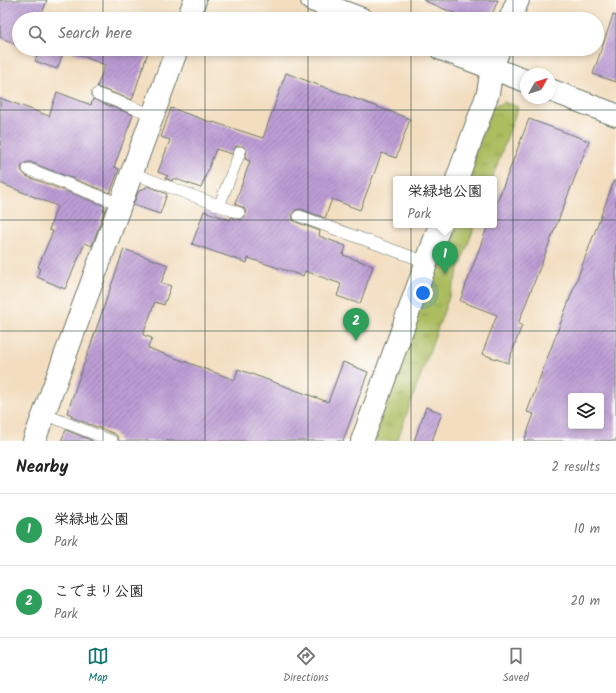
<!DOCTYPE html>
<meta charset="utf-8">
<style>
:root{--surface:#fff;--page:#f2f2f2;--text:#222;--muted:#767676;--line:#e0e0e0;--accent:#0f766e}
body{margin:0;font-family:Kalam,"Klee One",sans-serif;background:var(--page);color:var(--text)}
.controls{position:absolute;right:12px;bottom:12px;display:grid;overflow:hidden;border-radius:4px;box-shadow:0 2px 6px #0003}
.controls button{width:36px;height:36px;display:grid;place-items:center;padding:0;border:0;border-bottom:1px solid var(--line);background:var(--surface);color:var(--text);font:20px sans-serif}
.compass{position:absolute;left:520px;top:68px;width:36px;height:36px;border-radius:50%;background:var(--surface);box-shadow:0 2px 6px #0003;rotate:51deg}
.you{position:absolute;left:423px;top:293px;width:14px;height:14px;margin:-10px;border:3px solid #fff;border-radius:50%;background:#1a73e8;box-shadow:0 0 0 6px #1a73e833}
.badge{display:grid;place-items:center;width:26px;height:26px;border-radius:50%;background:var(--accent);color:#fff;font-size:13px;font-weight:700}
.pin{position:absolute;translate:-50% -33px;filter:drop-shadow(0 1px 2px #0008)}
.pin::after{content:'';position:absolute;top:21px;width:14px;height:12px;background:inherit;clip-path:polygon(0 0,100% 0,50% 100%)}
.popup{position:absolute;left:393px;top:176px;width:104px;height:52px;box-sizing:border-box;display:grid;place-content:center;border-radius:4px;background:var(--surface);filter:drop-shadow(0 1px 3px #0005);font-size:13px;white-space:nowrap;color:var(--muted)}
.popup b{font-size:15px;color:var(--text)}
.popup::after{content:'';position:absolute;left:50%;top:100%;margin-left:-8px;border:8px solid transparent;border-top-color:var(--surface)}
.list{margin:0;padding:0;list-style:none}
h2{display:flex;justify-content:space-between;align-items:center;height:52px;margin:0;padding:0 16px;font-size:17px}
h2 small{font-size:13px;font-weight:400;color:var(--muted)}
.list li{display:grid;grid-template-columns:26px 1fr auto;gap:12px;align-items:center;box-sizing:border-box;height:72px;padding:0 16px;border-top:1px solid var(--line)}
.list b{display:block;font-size:15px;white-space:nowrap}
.list p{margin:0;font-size:13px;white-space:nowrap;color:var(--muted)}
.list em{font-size:13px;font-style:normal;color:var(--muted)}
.icon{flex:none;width:22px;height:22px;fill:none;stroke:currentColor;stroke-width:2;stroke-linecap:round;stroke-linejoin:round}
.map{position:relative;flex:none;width:616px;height:441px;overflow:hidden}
.search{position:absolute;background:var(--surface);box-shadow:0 2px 6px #0003;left:12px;right:12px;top:12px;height:44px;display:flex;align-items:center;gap:10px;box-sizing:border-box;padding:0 14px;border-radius:22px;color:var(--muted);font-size:15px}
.sheet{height:196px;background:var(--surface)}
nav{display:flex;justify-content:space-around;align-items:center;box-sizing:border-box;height:56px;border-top:1px solid var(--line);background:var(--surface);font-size:11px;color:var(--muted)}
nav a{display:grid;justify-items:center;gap:2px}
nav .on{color:var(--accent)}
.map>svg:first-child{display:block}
.park{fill:url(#park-tufts);stroke:#667d4a}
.building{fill:url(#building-hatch);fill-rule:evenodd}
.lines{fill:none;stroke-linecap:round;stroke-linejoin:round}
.lane-casing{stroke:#697565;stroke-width:12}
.street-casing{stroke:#697565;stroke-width:24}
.secondary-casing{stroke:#697565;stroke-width:24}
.lane{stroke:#fff;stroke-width:11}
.street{stroke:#fff;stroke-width:22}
.secondary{stroke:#fff;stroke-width:22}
.grid{fill:none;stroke:#1f3d34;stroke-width:1;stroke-opacity:0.55}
</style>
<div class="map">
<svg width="616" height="441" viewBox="0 0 616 441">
<defs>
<pattern id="park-tufts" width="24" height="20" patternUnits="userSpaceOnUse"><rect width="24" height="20" fill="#acbd60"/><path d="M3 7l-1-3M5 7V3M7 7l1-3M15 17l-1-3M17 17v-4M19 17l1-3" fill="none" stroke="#8b9b50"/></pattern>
<pattern id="building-hatch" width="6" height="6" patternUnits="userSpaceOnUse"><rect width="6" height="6" fill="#bc9cd4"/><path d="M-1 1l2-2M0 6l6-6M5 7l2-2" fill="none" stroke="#9880ad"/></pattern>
</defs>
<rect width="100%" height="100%" fill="#fdfcf7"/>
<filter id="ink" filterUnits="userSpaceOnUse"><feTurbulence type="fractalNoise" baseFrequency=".025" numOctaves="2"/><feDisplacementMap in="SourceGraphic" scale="8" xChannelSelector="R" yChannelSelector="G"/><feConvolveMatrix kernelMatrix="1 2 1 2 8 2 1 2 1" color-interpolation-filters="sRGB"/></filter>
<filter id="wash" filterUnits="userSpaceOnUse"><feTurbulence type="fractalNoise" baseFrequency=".012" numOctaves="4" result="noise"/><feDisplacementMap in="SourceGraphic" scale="16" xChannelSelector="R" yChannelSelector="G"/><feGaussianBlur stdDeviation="0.9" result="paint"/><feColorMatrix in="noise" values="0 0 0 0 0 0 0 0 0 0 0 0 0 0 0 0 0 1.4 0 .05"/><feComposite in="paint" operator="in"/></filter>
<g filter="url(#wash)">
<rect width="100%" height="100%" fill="#f2ddbf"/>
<g class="park">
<path d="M504,102L518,107L492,179H466L492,108Z"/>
<path d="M450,225H475L397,441H371Z"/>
</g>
<g id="blocks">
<g class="building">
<path d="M0,0H47L40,19H19V46L0,37Z"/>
<path d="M423,0H498L490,19H468Z"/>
<path d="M613,15L616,16V82L593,74Z"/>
<path d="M27,49H65L57,69L35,61L37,56L34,55V52Z"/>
<path d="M71,49H149L132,100L97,87L105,65L70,51Z"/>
<path d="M286,73L410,119L396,158L382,153L360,210L332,199L325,218L301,209L295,210L292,214L293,220L296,222L320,231L319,236L346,246L343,255L373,266L360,304L337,296L341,284L305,271L303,276L248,258L247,263L192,244L204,211L230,220L231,217L241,220L245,216L246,212L244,208L235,204L250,161L245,159L247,151L243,146H236L232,154L216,149L201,188L173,178L172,181L165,178L168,176L158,172L170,140L161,137L171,108L213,123V122L263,138Z"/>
<path d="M57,92L91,105L93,99L133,115L114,167L119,169L110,193L30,162H27L22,166L21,170L26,176L105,206L103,210L105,209L92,246L85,243L65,289L37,277L40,268L38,267L53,231L49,230L57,206L0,183V98L49,116Z"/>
<path d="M529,119L589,141L518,324L522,325L508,363L482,354L497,315L460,301L488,225H494V210Z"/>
<path d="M614,181H616V441H524L534,414L527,412ZM571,396H601V426H571Z"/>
<path d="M148,186L167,194L160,214L133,205L138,192Z"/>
<path d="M124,249L168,265L161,283L171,286L164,305L155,302L143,335L152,338L148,348L235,380L238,369L328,402L343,362L368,372L343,441H119L118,437L115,434L71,417L72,415L67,413Z"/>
<path d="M426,407L442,413L432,441H414Z"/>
<path d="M66,430L93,441H61Z"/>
</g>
</g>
</g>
<g filter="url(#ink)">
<use href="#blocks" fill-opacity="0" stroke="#697565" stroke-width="1"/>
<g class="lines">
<g class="lane-casing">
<g id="lane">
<path d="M97,94L153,115"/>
<path d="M28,169L120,204"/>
<path d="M132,173L239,213"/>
<path d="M219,206L240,152"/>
<path d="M299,216L426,262"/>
<path d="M44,414L112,441"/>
</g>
</g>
<g class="street-casing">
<g id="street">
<path d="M188,19L195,0"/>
<path d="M510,19L518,0"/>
<path d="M457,179L488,93L492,68L499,49"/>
<path d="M34,441L177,49"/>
<path d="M362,441L440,225"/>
</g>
</g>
<g class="secondary-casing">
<g id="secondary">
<path d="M312,0L362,19"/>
<path d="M441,49L526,81"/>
<path d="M550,90L616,115"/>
</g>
</g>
<use href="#lane" class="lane"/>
<use href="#street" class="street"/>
<use href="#secondary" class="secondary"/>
</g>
</g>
<path class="grid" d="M103,0V19M205,0V19M308,0V19M411,0V19M513,0V19M103,49V441M205,49V441M308,49V441M411,49V441M513,49V441M0,110H616M0,220H616M0,331H616"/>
</svg>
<div class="controls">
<button><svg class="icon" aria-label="layers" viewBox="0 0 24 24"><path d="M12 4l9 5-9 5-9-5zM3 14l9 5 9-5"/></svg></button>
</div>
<svg class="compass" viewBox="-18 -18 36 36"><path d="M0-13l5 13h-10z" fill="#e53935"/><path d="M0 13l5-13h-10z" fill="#767676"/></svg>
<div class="you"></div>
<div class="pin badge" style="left:445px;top:274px;background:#2e9e5b">1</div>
<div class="popup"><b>栄緑地公園</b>Park</div>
<div class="pin badge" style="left:356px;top:341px;background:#2e9e5b">2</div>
<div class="search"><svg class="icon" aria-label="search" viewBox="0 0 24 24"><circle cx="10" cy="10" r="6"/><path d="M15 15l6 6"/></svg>Search here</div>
</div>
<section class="sheet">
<h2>Nearby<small>2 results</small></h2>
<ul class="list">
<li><span class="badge" style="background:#2e9e5b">1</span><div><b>栄緑地公園</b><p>Park</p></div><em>10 m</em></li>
<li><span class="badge" style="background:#2e9e5b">2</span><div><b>こでまり公園</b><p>Park</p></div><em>20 m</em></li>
</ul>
</section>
<nav>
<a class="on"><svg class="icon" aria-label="map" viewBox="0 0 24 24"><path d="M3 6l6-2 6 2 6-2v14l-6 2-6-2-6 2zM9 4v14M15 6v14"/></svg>Map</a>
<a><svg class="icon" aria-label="directions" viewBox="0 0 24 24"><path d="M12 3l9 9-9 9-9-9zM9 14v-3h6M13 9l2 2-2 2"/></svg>Directions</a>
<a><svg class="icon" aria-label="saved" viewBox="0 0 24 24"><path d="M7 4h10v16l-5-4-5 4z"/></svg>Saved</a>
</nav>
